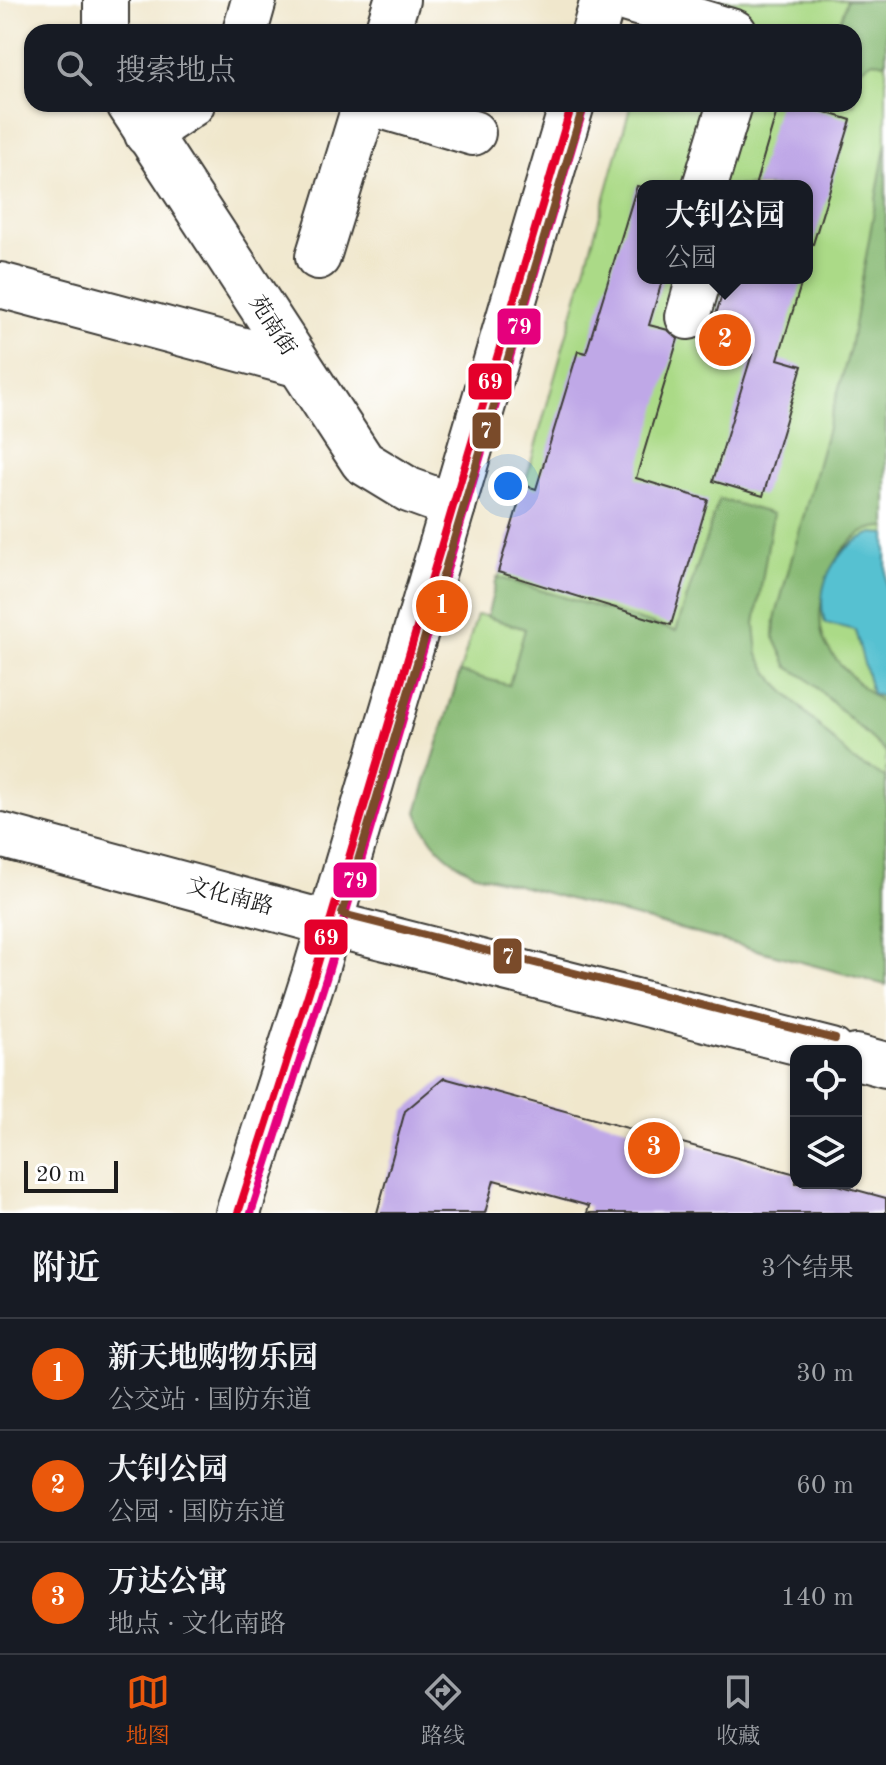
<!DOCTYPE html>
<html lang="zh">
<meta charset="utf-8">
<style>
:root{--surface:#171b24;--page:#20242c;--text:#f1f3f6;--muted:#9ea1a6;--line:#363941;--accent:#ea580c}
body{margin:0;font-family:"Old Standard TT","Noto Serif SC",serif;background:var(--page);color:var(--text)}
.controls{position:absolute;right:24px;bottom:24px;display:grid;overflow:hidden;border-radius:16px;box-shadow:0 2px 6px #0004}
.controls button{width:72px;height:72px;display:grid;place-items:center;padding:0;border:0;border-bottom:2px solid var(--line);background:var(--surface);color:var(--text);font:40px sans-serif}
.scale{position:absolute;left:24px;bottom:20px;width:94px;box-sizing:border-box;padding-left:8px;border:4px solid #1c1c1c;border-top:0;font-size:22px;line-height:28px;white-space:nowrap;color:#1c1c1c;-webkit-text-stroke:6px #fff;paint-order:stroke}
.you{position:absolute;left:508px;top:486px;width:28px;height:28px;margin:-20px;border:6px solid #fff;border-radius:50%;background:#1a73e8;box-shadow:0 0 0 12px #1a73e833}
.badge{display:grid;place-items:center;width:52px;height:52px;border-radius:50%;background:var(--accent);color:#fff;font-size:26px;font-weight:700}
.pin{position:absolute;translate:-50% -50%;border:4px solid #fff;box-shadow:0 2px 8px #0006}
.popup{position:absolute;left:637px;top:180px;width:176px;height:104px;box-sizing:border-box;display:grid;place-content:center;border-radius:16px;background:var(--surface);filter:drop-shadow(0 2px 6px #0005);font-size:26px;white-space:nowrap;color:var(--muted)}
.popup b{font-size:30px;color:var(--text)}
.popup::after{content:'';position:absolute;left:50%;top:100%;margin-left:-16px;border:16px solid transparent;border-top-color:var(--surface)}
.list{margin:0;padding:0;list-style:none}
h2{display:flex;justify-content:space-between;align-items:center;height:104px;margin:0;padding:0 32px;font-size:34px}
h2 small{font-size:26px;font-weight:400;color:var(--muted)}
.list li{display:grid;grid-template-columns:52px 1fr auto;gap:24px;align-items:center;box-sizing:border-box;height:112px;padding:0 32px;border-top:2px solid var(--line)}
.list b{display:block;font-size:30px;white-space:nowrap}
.list p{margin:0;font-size:26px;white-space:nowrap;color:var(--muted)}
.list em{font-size:26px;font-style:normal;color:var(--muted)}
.icon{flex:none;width:44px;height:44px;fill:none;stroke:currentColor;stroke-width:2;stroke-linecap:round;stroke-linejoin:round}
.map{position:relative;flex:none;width:886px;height:1213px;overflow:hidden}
.search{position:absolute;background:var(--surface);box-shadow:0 2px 6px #0004;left:24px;right:24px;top:24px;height:88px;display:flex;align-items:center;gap:20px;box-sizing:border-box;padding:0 28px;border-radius:24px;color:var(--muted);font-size:30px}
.sheet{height:440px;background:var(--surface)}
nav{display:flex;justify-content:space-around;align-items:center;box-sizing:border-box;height:112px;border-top:2px solid var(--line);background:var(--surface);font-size:22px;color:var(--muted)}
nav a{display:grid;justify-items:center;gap:4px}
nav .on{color:var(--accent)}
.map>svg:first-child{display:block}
.green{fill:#abda87;stroke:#647b52;stroke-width:2;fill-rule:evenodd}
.forest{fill:#88ba74;stroke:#526b48;stroke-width:2}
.water{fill:#56c1d1;stroke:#396e76;stroke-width:2}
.building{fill:#bfa8e7}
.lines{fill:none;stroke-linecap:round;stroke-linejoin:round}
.minor-casing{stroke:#3c3a36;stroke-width:48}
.minor{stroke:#fff;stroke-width:44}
.bus-1-casing{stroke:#fff;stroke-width:14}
.bus-2-casing{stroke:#fff;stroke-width:14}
.bus-3-casing{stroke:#fff;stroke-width:14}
.bus-1{stroke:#e4002b;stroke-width:8}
.bus-2{stroke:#e5007d;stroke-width:8}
.bus-3{stroke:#7a4b2a;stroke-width:8}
.labels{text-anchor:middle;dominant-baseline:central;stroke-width:6;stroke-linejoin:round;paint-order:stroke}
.street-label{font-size:22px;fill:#1c1c1c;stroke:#fff}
.line-badge{stroke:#fff;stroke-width:3}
.badge-label{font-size:22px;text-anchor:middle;font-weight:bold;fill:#fff}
</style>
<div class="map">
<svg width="886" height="1213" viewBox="0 0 886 1213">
<rect width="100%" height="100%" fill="#fff"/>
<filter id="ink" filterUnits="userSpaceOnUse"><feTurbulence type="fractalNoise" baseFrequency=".0125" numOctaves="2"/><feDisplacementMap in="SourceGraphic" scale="16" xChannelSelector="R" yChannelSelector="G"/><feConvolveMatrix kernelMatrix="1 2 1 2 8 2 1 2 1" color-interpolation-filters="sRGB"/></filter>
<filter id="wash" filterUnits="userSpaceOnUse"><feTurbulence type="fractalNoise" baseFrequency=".006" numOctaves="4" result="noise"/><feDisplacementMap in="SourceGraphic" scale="32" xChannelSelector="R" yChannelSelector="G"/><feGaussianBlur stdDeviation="1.8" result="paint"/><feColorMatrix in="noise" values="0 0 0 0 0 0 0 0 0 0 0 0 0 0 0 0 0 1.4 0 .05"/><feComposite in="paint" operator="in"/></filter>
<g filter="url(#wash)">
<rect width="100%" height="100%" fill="#f0e7cc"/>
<path class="green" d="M660,0H886V985L473,873C445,858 428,842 417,812L477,615L488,616L631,104H854V32H651ZM643,186H807V278H643Z"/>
<g class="forest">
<path d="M847,0H886V63L873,61L854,73V32H837Z"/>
<path d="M886,142V527C840,525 811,598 823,637C828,656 869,696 886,704V752L806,678L788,667L774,637L775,619L850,348Z"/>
<path d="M719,499L773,514L755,624L758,655L775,682L854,761L886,778V985L473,873C445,858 428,842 417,812L460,672L509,685L525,629L487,617L497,577L676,631Z"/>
</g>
<path class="water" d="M873,533L886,534V698L872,694L855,630L825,623C814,585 836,546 873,533Z"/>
<g id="blocks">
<g class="building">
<path d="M779,104H799L851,120L813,244L807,243V186H755Z"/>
<path d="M637,186L643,187V278H663L649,325L668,330L678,339L636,478L708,500L671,625L498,572L524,485L536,489L578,351L586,353Z"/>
<path d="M727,278H803L778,359L802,366L763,496L713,481L752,354L708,341Z"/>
<path d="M444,1078L796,1174V1183H831L886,1198V1213H587L589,1206L494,1180L485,1213H377L405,1111Z"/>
</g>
</g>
</g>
<g filter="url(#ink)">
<use href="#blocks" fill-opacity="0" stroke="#3c3a36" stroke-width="2"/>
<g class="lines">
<g class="minor-casing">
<g id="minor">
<path d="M627,0L734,32"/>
<path d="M106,32V0"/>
<path d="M245,32L254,0"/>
<path d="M387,32L397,0"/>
<path d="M594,32L603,0"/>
<path d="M129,104L363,462L409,490L453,506"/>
<path d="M374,104L473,133"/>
<path d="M147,134L192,104"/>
<path d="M705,186L730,104"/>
<path d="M318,257L365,104"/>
<path d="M0,285L296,364"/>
<path d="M688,317L699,278"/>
<path d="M0,835L327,923L832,1051"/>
<path d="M856,1057L886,1065"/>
<path d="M238,1213L314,976L572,104"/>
</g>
</g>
<use href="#minor" class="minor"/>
<g class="bus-1-casing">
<path id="bus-1" d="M238,1213L314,976L572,104"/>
</g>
<g class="bus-2-casing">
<path id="bus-2" d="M251,1213L326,979L584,107"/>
</g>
<g class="bus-3-casing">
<path id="bus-3" d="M583,107L342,914L835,1039"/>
</g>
<use href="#bus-1" class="bus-1"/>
<use href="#bus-2" class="bus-2"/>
<use href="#bus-3" class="bus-3"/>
</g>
</g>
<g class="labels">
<g class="street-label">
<text transform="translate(272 326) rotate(57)">苑南街</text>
<text transform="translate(230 897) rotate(15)">文化南路</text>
</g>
</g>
<g class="line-badge">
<rect x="496" y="307" width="46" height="39" rx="8" fill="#e5007d"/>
<rect x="467" y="362" width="46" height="39" rx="8" fill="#e4002b"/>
<rect x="471" y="411" width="31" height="39" rx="8" fill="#7a4b2a"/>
<rect x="332" y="861" width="46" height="38" rx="8" fill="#e5007d"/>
<rect x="303" y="918" width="46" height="38" rx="8" fill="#e4002b"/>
<rect x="492" y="937" width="31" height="38" rx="8" fill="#7a4b2a"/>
</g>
<g class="badge-label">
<text x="519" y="334">79</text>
<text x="490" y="389">69</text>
<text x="486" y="438">7</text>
<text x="355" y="888">79</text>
<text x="326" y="945">69</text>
<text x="508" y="964">7</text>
</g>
</svg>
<div class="controls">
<button><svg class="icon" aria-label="locate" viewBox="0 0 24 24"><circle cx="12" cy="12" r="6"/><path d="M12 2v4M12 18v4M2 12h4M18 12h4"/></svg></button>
<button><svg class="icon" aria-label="layers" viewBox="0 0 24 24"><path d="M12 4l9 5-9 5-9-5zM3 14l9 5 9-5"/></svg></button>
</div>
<div class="scale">20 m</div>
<div class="you"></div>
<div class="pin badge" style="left:442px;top:606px">1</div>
<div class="pin badge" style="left:725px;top:340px">2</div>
<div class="popup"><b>大钊公园</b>公园</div>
<div class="pin badge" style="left:654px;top:1148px">3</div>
<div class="search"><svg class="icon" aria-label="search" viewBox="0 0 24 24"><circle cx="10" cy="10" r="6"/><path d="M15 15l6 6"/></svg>搜索地点</div>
</div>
<section class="sheet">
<h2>附近<small>3个结果</small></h2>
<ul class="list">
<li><span class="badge">1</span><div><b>新天地购物乐园</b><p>公交站 · 国防东道</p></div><em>30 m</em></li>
<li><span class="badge">2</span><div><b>大钊公园</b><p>公园 · 国防东道</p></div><em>60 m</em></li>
<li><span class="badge">3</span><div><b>万达公寓</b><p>地点 · 文化南路</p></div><em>140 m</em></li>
</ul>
</section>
<nav>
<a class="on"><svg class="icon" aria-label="map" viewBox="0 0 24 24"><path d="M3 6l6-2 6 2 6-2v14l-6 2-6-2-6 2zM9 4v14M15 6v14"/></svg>地图</a>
<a><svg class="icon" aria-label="directions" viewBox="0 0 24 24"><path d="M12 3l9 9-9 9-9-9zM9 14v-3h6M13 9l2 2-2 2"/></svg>路线</a>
<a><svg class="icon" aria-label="saved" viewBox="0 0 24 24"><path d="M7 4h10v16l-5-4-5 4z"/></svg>收藏</a>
</nav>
